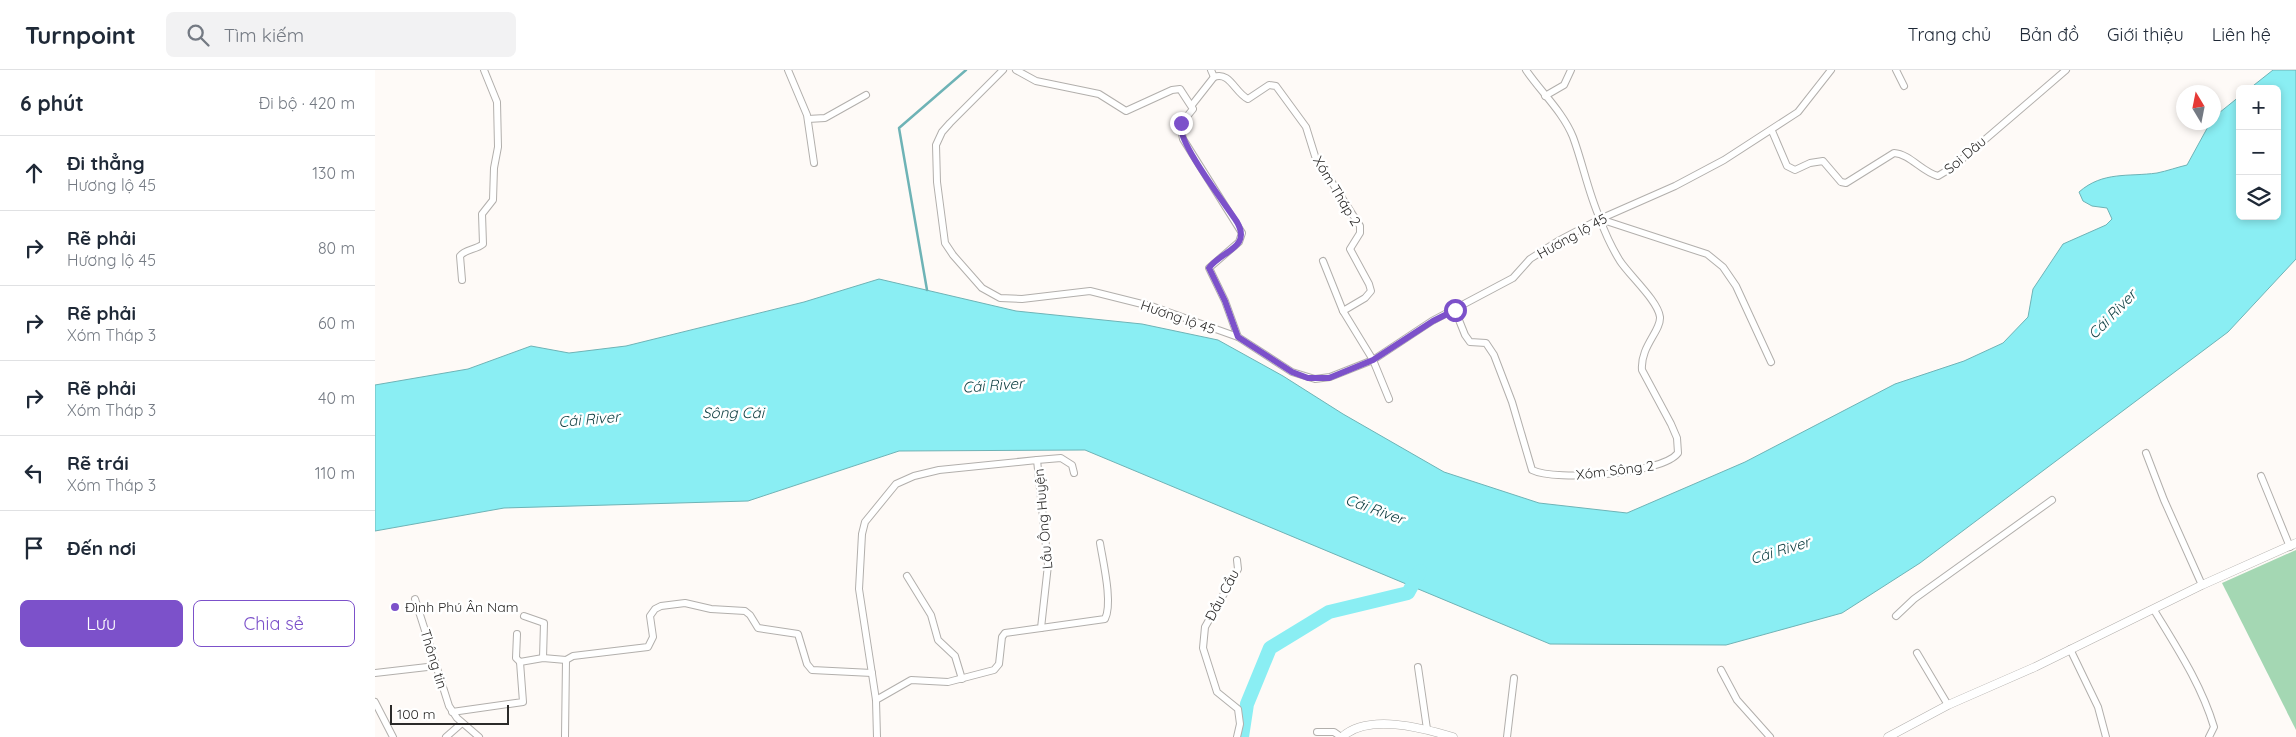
<!DOCTYPE html>
<html lang="vi">
<meta charset="utf-8">
<style>
:root{--surface:#fff;--page:#f2f2f3;--text:#1f2937;--muted:#747a83;--line:#e0e1e3;--accent:#7c51ca}
body{margin:0;font-family:Quicksand,sans-serif;background:var(--page);color:var(--text)}
.controls{position:absolute;right:15px;top:15px;display:grid;overflow:hidden;border-radius:8px;box-shadow:0 2px 8px #0003}
.controls button{width:45px;height:45px;display:grid;place-items:center;padding:0;border:0;border-bottom:1px solid var(--line);background:var(--surface);color:var(--text);font:25px sans-serif}
.compass{position:absolute;left:1801px;top:15px;width:45px;height:45px;border-radius:50%;background:var(--surface);box-shadow:0 2px 8px #0003;rotate:350deg}
.scale{position:absolute;left:15px;bottom:12px;width:119px;box-sizing:border-box;padding-left:5px;border:2px solid #2b2a29;border-top:0;font-size:14px;line-height:18px;white-space:nowrap;color:#2b2a29;-webkit-text-stroke:4px #fff;paint-order:stroke}
.stop{position:absolute;width:15px;height:15px;margin:-11px;border:4px solid #7c51ca;border-radius:50%;background:#fff}
.stop.end{background:#7c51ca;border-color:#fff;box-shadow:0 1px 5px #0008}
.list{margin:0;padding:0;list-style:none}
h2{display:flex;justify-content:space-between;align-items:center;height:65px;margin:0;padding:0 20px;font-size:21px}
h2 small{font-size:16px;font-weight:400;color:var(--muted)}
.list li{display:grid;grid-template-columns:32px 1fr auto;gap:15px;align-items:center;box-sizing:border-box;height:75px;padding:0 20px;border-top:1px solid var(--line)}
.list b{display:block;font-size:19px;white-space:nowrap}
.list p{margin:0;font-size:16px;white-space:nowrap;color:var(--muted)}
.list em{font-size:16px;font-style:normal;color:var(--muted)}
.actions{display:flex;gap:10px;padding:15px 20px}
.actions a{flex:1;padding:11px 0;border:1px solid var(--accent);border-radius:8px;text-align:center;font-size:18px;color:var(--accent)}
.actions .main{background:var(--accent);color:#fff}
.icon{flex:none;width:28px;height:28px;fill:none;stroke:currentColor;stroke-width:2;stroke-linecap:round;stroke-linejoin:round}
.map{position:relative;flex:none;width:1921px;height:667px;overflow:hidden}
header{display:flex;align-items:center;gap:30px;box-sizing:border-box;height:70px;padding:0 25px;background:var(--surface);border-bottom:1px solid var(--line)}
header strong{font-size:24px}
nav{display:flex;gap:28px;margin-inline-start:auto;font-size:18px}
.search{width:350px;height:45px;background:var(--page);display:flex;align-items:center;gap:12px;box-sizing:border-box;padding:0 18px;border-radius:8px;color:var(--muted);font-size:19px}
main{display:flex}
aside{flex:1;background:var(--surface)}
.map>svg:first-child{display:block}
.green{fill:#a4d7b3}
.water{fill:#8aeef3;stroke:#6eb3b6}
.lines{fill:none;stroke-linecap:round;stroke-linejoin:round}
.stream{stroke:#6eb3b6;stroke-width:2.5}
.river{stroke:#8aeef3;stroke-width:14}
.minor-casing{stroke:#b2afac;stroke-width:8}
.tertiary-casing{stroke:#b2afac;stroke-width:9}
.minor{stroke:#fff;stroke-width:6}
.tertiary{stroke:#fff;stroke-width:8}
.route{stroke:#7c51ca;stroke-width:6}
.poi-dot{fill:#7c51ca;stroke:#fff;stroke-width:2}
.labels{text-anchor:middle;dominant-baseline:central;stroke-width:5;stroke-linejoin:round;paint-order:stroke}
.street-label{font-size:14px;fill:#2b2a29;stroke:#fff}
.poi-label{font-size:14px;fill:#2b2a29;stroke:#fff;text-anchor:start}
.water-label{font-size:15px;font-style:italic;fill:#144346;stroke:#fff}
</style>
<header>
<strong>Turnpoint</strong>
<div class="search"><svg class="icon" aria-label="search" viewBox="0 0 24 24"><circle cx="10" cy="10" r="6"/><path d="M15 15l6 6"/></svg>Tìm kiếm</div>
<nav><a>Trang chủ</a><a>Bản đồ</a><a>Giới thiệu</a><a>Liên hệ</a></nav>
</header>
<main>
<aside>
<h2>6 phút<small>Đi bộ · 420 m</small></h2>
<ul class="list">
<li><svg class="icon" aria-label="ahead" viewBox="0 0 24 24"><path d="M12 20V5M6 11l6-6 6 6"/></svg><div><b>Đi thẳng</b><p>Hương lộ 45</p></div><em>130 m</em></li>
<li><svg class="icon" aria-label="right" viewBox="0 0 24 24"><path d="M7 20v-9h11M14 6l5 5-5 5"/></svg><div><b>Rẽ phải</b><p>Hương lộ 45</p></div><em>80 m</em></li>
<li><svg class="icon" aria-label="right" viewBox="0 0 24 24"><path d="M7 20v-9h11M14 6l5 5-5 5"/></svg><div><b>Rẽ phải</b><p>Xóm Tháp 3</p></div><em>60 m</em></li>
<li><svg class="icon" aria-label="right" viewBox="0 0 24 24"><path d="M7 20v-9h11M14 6l5 5-5 5"/></svg><div><b>Rẽ phải</b><p>Xóm Tháp 3</p></div><em>40 m</em></li>
<li><svg class="icon" aria-label="left" viewBox="0 0 24 24"><path d="M17 20v-9H6M10 6l-5 5 5 5"/></svg><div><b>Rẽ trái</b><p>Xóm Tháp 3</p></div><em>110 m</em></li>
<li><svg class="icon" aria-label="arrive" viewBox="0 0 24 24"><path d="M6 21V4h12l-3 4 3 4H6"/></svg><div><b>Đến nơi</b></div></li>
</ul>
<div class="actions"><a class="main">Lưu</a><a>Chia sẻ</a></div>
</aside>
<div class="map">
<svg width="1921" height="667" viewBox="0 0 1921 667">
<rect width="100%" height="100%" fill="#fefaf7"/>
<path class="green" d="M1921,480V660L1847,513Z"/>
<path class="water" d="M1898,0H1921V189L1853,262L1545,493L1467,543L1351,575L1175,574L710,380L524,381L373,431L129,438L0,461V315L93,299L156,276L194,283L251,276L429,232L504,209L641,241L767,254L843,270L908,306L968,344L1069,402L1164,433L1252,443L1370,392L1520,314L1589,291L1628,273L1653,247L1658,219L1688,174L1731,155L1737,149L1732,138L1717,136L1708,131L1704,122C1728,101 1753,107 1782,103C1792,101 1803,97 1812,95L1835,53L1838,52L1839,47L1865,26V146H1902V19H1874Z"/>
<g class="lines">
<path class="stream" d="M552,220L524,58L591,0"/>
<path class="river" d="M867,667L872,634L895,578L954,542L1033,523L1045,501"/>
<g class="minor-casing">
<g id="minor">
<path d="M413,0L432,45L439,93"/>
<path d="M628,0L575,53L567,62L561,75L562,112L570,173L578,185L607,218L625,228L647,229L715,221L779,237L863,267L917,302L940,309L955,307L998,290L1057,251L1138,208L1155,189L1183,171L1225,149L1300,116L1349,90L1423,42L1456,0"/>
<path d="M641,0L661,11L724,24L751,41L797,20L805,19L818,39L805,55L808,69L867,163L864,172L834,198L850,231L863,267"/>
<path d="M836,0L839,7C855,1 860,23 873,29L894,15L901,16L931,57L940,86L985,156V163L975,179L994,214L996,221L990,228L968,241L998,290L1014,329"/>
<path d="M1151,0C1166,22 1188,42 1198,67C1208,94 1213,122 1225,149L1332,184L1348,197L1361,216L1396,292"/>
<path d="M1521,0L1529,16"/>
<path d="M1170,26L1189,15L1196,0"/>
<path d="M817,35L839,7"/>
<path d="M433,49L450,48L491,25"/>
<path d="M1397,61L1412,96L1420,100L1435,93L1448,91L1466,112L1471,113L1519,83C1535,84 1547,102 1563,106L1578,97L1691,0"/>
<path d="M948,191L968,241"/>
<path d="M87,210L85,186C90,179 101,180 108,174L107,144L118,130L119,98L123,77L122,32L109,0"/>
<path d="M1080,240L1090,265L1095,272L1111,273L1119,285L1137,332L1157,400C1181,412 1287,404 1303,383L1302,368L1296,354L1267,300C1265,277 1286,261 1285,247C1283,231 1255,206 1245,191C1237,178 1230,163 1225,149"/>
<path d="M1771,383L1789,430L1827,515"/>
<path d="M662,390L686,388L697,395L699,403"/>
<path d="M1886,406L1915,477"/>
<path d="M862,490L863,499L830,557L828,578L842,622L863,639L865,654L862,667"/>
<path d="M532,506L556,545L563,570L580,586L587,609"/>
<path d="M40,529L74,636L82,648L104,667"/>
<path d="M1779,540C1802,578 1826,614 1839,657L1834,667"/>
<path d="M149,546L169,553L168,588"/>
<path d="M1521,546L1539,529L1677,430"/>
<path d="M666,558L730,549C738,533 728,492 725,473"/>
<path d="M1695,579L1723,637L1731,667"/>
<path d="M1542,583L1573,635"/>
<path d="M145,592L168,588L191,590"/>
<path d="M1043,597L1052,659"/>
<path d="M1346,600L1362,630L1395,667"/>
<path d="M0,603L61,596"/>
<path d="M501,630L536,610L573,612L619,600L624,594L627,567L630,563L666,558L673,495L662,390L564,400L539,406L521,414L490,452L487,464L484,519L501,630L502,667"/>
<path d="M0,632L18,667"/>
<path d="M77,642L148,632L145,592L141,588L142,564"/>
<path d="M942,662H959L966,667"/>
<path d="M71,667L87,653"/>
<path d="M190,667L191,590L198,586L273,577L278,567L275,546L280,539L286,536L310,533L336,539L370,541L375,545L383,558L423,564L432,594L437,600L497,603"/>
<path d="M1132,667L1139,608"/>
</g>
</g>
<g class="tertiary-casing">
<g id="tertiary">
<path d="M967,667C993,643 1048,658 1078,667"/>
<path d="M1513,667L1573,635L1660,597L1827,515L1921,473"/>
</g>
</g>
<use href="#minor" class="minor"/>
<use href="#tertiary" class="tertiary"/>
</g>
<g class="lines">
<path class="route" d="M806,53C800,69 851,135 862,152C877,178 846,181 834,198L850,231L863,267L917,302L933,308H954L998,290L1058,251L1080,240"/>
</g>
<circle class="poi-dot" cx="20" cy="537" r="5"/>
<g class="labels">
<g class="street-label">
<text transform="translate(1590 85) rotate(-40)">Soi Dâu</text>
<text transform="translate(962 121) rotate(59)">Xóm Tháp 2</text>
<text transform="translate(1197 166) rotate(-29)">Hương lộ 45</text>
<text transform="translate(803 247) rotate(19)">Hương lộ 45</text>
<text transform="translate(1240 400) rotate(-7)">Xóm Sông 2</text>
<text transform="translate(668 449) rotate(-95)">Lầu Ông Huyện</text>
<text transform="translate(847 525) rotate(-62)">Đầu Cầu</text>
<text transform="translate(59 589) rotate(73)">Thông tin</text>
</g>
<g class="poi-label">
<text x="30" y="537">Đình Phú Ân Nam</text>
</g>
<g class="water-label">
<text transform="translate(1737 244) rotate(-46)">Cái River</text>
<text transform="translate(618 315) rotate(-4)">Cái River</text>
<text x="358" y="342">Sông Cái</text>
<text transform="translate(214 349) rotate(-5)">Cái River</text>
<text transform="translate(1000 439) rotate(20)">Cái River</text>
<text transform="translate(1405 480) rotate(-17)">Cái River</text>
</g>
</g>
</svg>
<div class="controls">
<button>+</button>
<button>−</button>
<button><svg class="icon" aria-label="layers" viewBox="0 0 24 24"><path d="M12 4l9 5-9 5-9-5zM3 14l9 5 9-5"/></svg></button>
</div>
<svg class="compass" viewBox="-18 -18 36 36"><path d="M0-13l5 13h-10z" fill="#e53935"/><path d="M0 13l5-13h-10z" fill="#747a83"/></svg>
<div class="scale">100 m</div>
<div class="stop" style="left:1080px;top:240px"></div>
<div class="stop end" style="left:806px;top:53px"></div>
</div>
</main>
